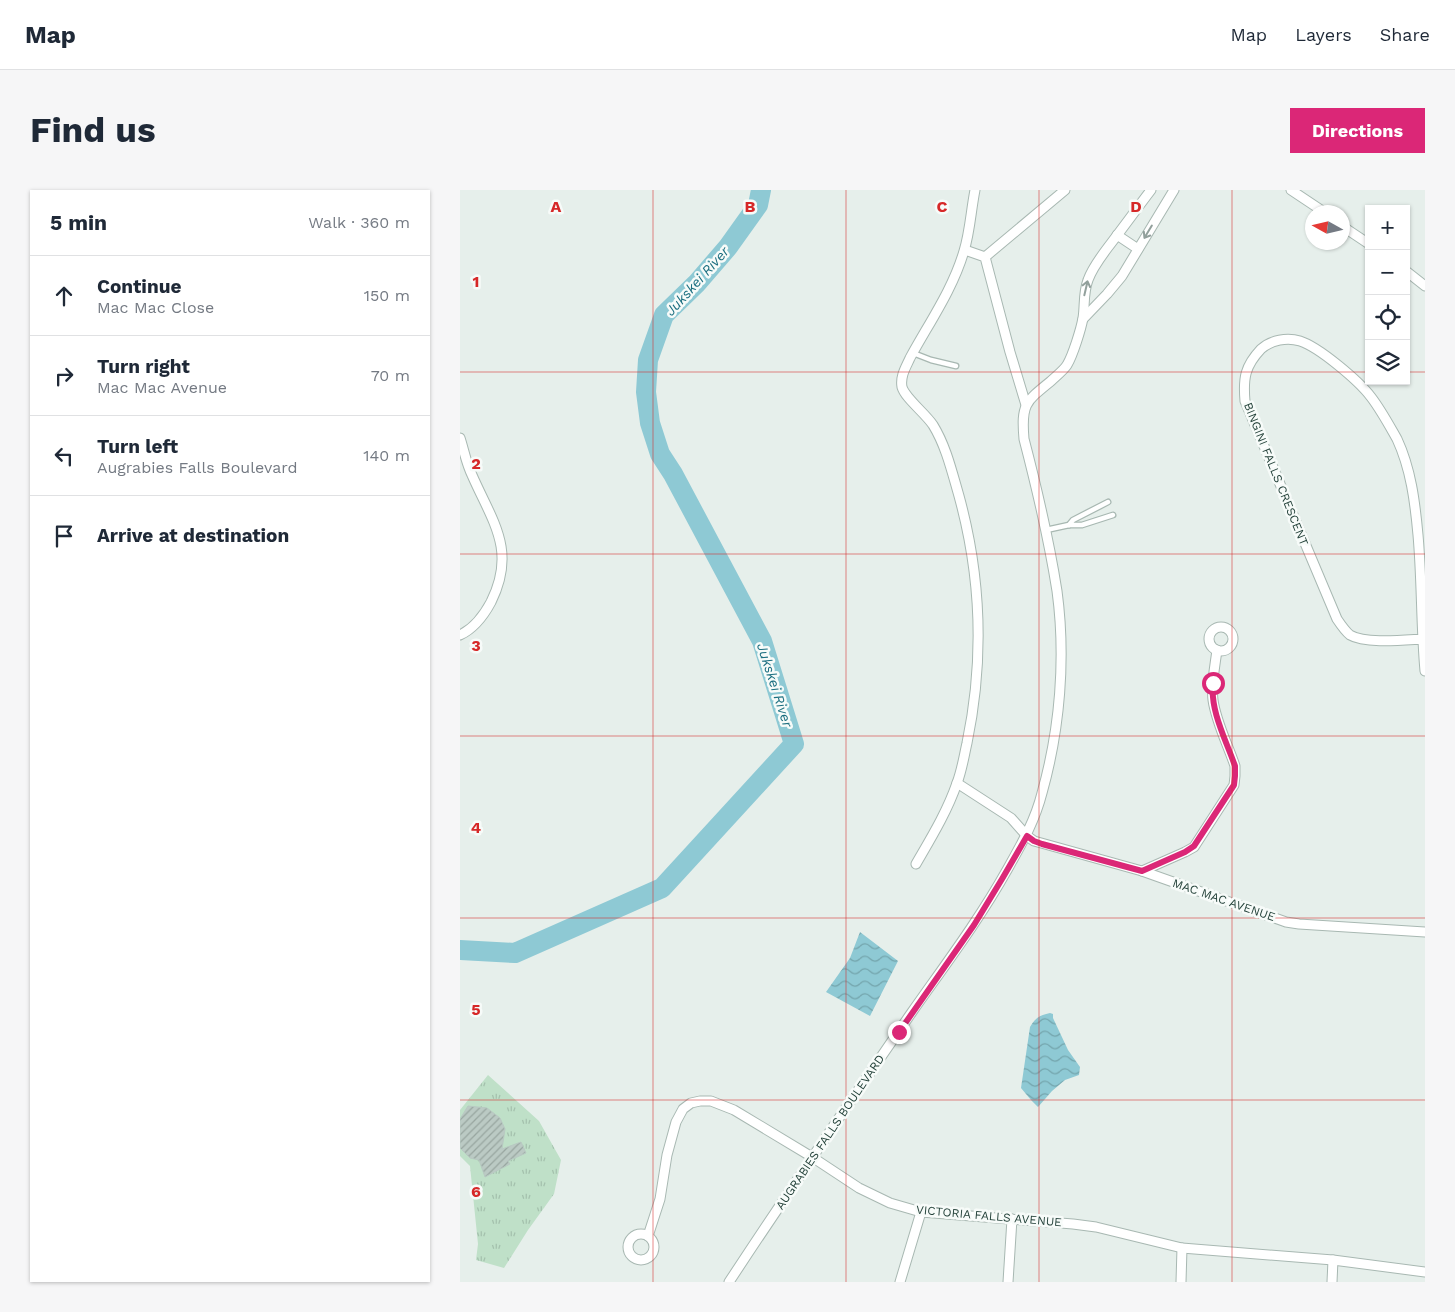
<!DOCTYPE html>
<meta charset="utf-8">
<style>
:root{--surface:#fff;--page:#f6f6f7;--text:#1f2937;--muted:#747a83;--line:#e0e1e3;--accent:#db2777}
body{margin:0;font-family:"Work Sans",sans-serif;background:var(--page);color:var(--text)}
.controls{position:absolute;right:15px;top:15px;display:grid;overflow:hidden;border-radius:0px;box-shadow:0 1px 4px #0004}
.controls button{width:45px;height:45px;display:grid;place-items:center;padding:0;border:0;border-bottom:1px solid var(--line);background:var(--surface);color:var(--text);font:25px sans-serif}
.compass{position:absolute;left:845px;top:15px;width:45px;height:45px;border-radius:50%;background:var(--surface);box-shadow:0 1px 4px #0004;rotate:278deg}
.stop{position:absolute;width:15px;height:15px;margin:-11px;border:4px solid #db2777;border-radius:50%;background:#fff}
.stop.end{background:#db2777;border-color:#fff;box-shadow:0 1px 5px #0008}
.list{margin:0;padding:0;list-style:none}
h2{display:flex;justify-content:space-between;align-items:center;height:65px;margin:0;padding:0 20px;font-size:21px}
h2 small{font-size:16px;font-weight:400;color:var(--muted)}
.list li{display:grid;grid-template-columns:32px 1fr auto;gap:15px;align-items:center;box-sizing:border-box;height:80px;padding:0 20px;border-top:1px solid var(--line)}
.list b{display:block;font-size:19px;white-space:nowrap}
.list p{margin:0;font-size:16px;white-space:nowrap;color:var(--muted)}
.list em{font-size:16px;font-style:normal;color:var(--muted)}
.icon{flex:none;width:28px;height:28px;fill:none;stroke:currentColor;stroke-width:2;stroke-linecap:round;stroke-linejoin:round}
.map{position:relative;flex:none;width:965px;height:1092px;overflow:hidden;border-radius:0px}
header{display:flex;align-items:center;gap:30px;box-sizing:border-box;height:70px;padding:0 25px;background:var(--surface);border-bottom:1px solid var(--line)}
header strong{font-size:24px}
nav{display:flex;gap:28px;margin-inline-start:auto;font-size:18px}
.intro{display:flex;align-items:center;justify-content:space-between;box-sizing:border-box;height:120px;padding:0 30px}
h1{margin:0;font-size:35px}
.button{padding:12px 22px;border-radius:0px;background:var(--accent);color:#fff;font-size:18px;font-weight:700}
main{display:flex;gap:30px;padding:0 30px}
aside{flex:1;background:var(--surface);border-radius:0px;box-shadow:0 1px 4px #0004}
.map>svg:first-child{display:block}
.park{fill:url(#park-tufts)}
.water{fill:url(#water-waves)}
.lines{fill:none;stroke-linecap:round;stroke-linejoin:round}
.river{stroke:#8ec9d4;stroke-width:20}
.building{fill:url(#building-hatch);stroke:#b8c9c2}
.lane-casing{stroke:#a8b8b2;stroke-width:7}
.street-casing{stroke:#a8b8b2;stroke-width:11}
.lane{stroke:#fff;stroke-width:4.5}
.street{stroke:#fff;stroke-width:9}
.oneway{stroke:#92a09c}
.route{stroke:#db2777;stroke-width:6}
.grid{fill:none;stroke:#d62828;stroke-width:1;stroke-opacity:0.55}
.labels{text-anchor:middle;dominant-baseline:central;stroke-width:5;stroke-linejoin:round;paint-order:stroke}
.street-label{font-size:12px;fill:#24423a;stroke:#f7fbf9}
.water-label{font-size:14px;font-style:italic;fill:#1c6f80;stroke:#f7fbf9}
.grid-label{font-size:16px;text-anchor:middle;font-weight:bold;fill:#d62828;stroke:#f7fbf9;stroke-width:5;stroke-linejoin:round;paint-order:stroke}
</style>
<header>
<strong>Map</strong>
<nav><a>Map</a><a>Layers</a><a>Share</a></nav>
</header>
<div class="intro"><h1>Find us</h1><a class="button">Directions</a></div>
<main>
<aside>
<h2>5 min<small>Walk · 360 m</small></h2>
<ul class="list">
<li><svg class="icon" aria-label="ahead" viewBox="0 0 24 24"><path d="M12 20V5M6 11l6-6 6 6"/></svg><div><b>Continue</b><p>Mac Mac Close</p></div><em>150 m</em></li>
<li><svg class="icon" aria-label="right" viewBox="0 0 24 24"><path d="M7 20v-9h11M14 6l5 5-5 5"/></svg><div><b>Turn right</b><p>Mac Mac Avenue</p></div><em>70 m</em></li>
<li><svg class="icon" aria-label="left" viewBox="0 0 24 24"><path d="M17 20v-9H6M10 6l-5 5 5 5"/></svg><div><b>Turn left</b><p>Augrabies Falls Boulevard</p></div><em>140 m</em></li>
<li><svg class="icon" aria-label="arrive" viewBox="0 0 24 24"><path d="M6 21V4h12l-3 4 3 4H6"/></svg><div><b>Arrive at destination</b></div></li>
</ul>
</aside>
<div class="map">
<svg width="965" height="1092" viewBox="0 0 965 1092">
<defs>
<pattern id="park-tufts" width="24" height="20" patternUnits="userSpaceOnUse" patternTransform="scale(1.25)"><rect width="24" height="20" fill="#bfe0c8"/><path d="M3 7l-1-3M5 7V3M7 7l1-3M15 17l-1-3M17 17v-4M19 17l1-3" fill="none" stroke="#a4c1ad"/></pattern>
<pattern id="water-waves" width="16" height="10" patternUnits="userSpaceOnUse" patternTransform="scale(1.25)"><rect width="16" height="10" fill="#8ec9d4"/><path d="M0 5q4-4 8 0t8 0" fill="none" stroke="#74a5ad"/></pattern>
<pattern id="building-hatch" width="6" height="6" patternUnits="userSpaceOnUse" patternTransform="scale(1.25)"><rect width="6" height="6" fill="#bbcac4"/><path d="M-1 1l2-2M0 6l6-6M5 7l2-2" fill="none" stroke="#98a6a0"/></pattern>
</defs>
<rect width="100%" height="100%" fill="#e6efeb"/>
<path class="park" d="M28,885L79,931L101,970L94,1004L68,1040L44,1078L16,1070L18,1054L10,976L0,966V920Z"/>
<g class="water">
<path d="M400,742L438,771L410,826L366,802L390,768Z"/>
<path d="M590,823L593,824V828L608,860L620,877L619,885L605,890L592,901L578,917L571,910L561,898L570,837C575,828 580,825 590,823Z"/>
</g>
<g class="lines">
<path class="river" d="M0,760L55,763L202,698L334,554L302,451L213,284L200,264L190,233L186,202L188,170L204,125L237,93L268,57L298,15L301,0"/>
</g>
<path class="building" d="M8,916L27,918L40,928L45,939L42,959L61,952L66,963L48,971L50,974L25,987L19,970L10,968L0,958V929Z"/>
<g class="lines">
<g class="lane-casing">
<g id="lane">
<path d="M453,163L471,170L496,176"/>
<path d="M609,335L613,330L648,312"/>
<path d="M586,340L609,335H622L653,325"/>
</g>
</g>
<g class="street-casing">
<g id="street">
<path d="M831,0L864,22"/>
<path d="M882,36L909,54"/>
<path d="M657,45L678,59"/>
<path d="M505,60L525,67L550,162L566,215"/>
<path d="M525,67L605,0"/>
<path d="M946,81L965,96"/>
<path d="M623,129L647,104L662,86L714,0"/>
<path d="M0,248C4,260 6,273 12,285C32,331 57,360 31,412C24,425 13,439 0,445"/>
<circle cx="761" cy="449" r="12"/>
<path d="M962,449C944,450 905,454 890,445C885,441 881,435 877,429L785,211C783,188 785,176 801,159C811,150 827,147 840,151C859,157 899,191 911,207C921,220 929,235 937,249C951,279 955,312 958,345C962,390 961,436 965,481"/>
<path d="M497,593L551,628L567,646L574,651L682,681L826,732L839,734L965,742"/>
<path d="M456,674C471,648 487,622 497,593C502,580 504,566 507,553C524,471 521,386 499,306C492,282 486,256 473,235C465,223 445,208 442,197C440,186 446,177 450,168C469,133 493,99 504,61C510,42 511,20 515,0"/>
<path d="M682,681L725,662L734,657L774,595L775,586V576C768,555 756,532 753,510C751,494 755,476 757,460"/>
<circle cx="181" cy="1057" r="13"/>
<path d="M188,1046L200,1009L207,965L216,932L223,919L231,913L240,911H251L274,920L352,967L399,998L430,1013L461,1022L613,1034L636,1037L722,1058L873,1070L965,1082"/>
<path d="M269,1092C329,1001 390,911 452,822C485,775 519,730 547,680C561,655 575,631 582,603C600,539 606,468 597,401C589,350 577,299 564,249C561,215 565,212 591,191C596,186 603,181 607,175C613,165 621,139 623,128C625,116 623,103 628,90C633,76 643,64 652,52C665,35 678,17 691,0"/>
<path d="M440,1092L461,1022"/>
<path d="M548,1092L552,1029"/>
<path d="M721,1092L722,1058"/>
<path d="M872,1092L873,1070"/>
</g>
</g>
<use href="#lane" class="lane"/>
<use href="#street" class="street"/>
</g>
<defs><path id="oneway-shaft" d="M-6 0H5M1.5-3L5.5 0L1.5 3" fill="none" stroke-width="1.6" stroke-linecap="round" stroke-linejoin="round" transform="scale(1.25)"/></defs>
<g class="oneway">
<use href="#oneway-shaft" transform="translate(688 42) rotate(121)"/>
<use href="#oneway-shaft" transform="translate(626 98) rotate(-77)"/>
</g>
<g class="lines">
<path class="route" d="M439,842L514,735L542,689L567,646L574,651L582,654L682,681L725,662L734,656L774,595L775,586V576C766,550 750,521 753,493"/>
</g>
<path class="grid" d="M193,0V1092M386,0V1092M579,0V1092M772,0V1092M0,182H909M946,182H965M0,364H965M0,546H965M0,728H965M0,910H965"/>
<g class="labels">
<g class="street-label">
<text transform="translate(816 284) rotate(68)">BINGINI FALLS CRESCENT</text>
<text transform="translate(764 710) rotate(19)">MAC MAC AVENUE</text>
<text transform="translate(370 942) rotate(-56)">AUGRABIES FALLS BOULEVARD</text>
<text transform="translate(529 1026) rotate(5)">VICTORIA FALLS AVENUE</text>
</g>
<g class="water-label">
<text transform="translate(237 91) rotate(-48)">Jukskei River</text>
<text transform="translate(315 495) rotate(72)">Jukskei River</text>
</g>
</g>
<g class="grid-label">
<text x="96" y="22">A</text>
<text x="290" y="22">B</text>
<text x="482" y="22">C</text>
<text x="676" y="22">D</text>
<text x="16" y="97">1</text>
<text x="16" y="279">2</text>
<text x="16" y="461">3</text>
<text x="16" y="643">4</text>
<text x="16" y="825">5</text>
<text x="16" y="1007">6</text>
</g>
</svg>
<div class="controls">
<button>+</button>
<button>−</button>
<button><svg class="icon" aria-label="locate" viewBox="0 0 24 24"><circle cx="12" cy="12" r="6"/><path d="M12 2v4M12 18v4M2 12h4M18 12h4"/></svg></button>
<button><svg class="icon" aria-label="layers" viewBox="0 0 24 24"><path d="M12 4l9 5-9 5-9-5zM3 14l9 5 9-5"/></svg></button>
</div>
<svg class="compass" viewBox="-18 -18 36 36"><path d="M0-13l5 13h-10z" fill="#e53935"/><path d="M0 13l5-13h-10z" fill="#747a83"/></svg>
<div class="stop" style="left:753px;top:493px"></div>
<div class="stop end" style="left:439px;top:842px"></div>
</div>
</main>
